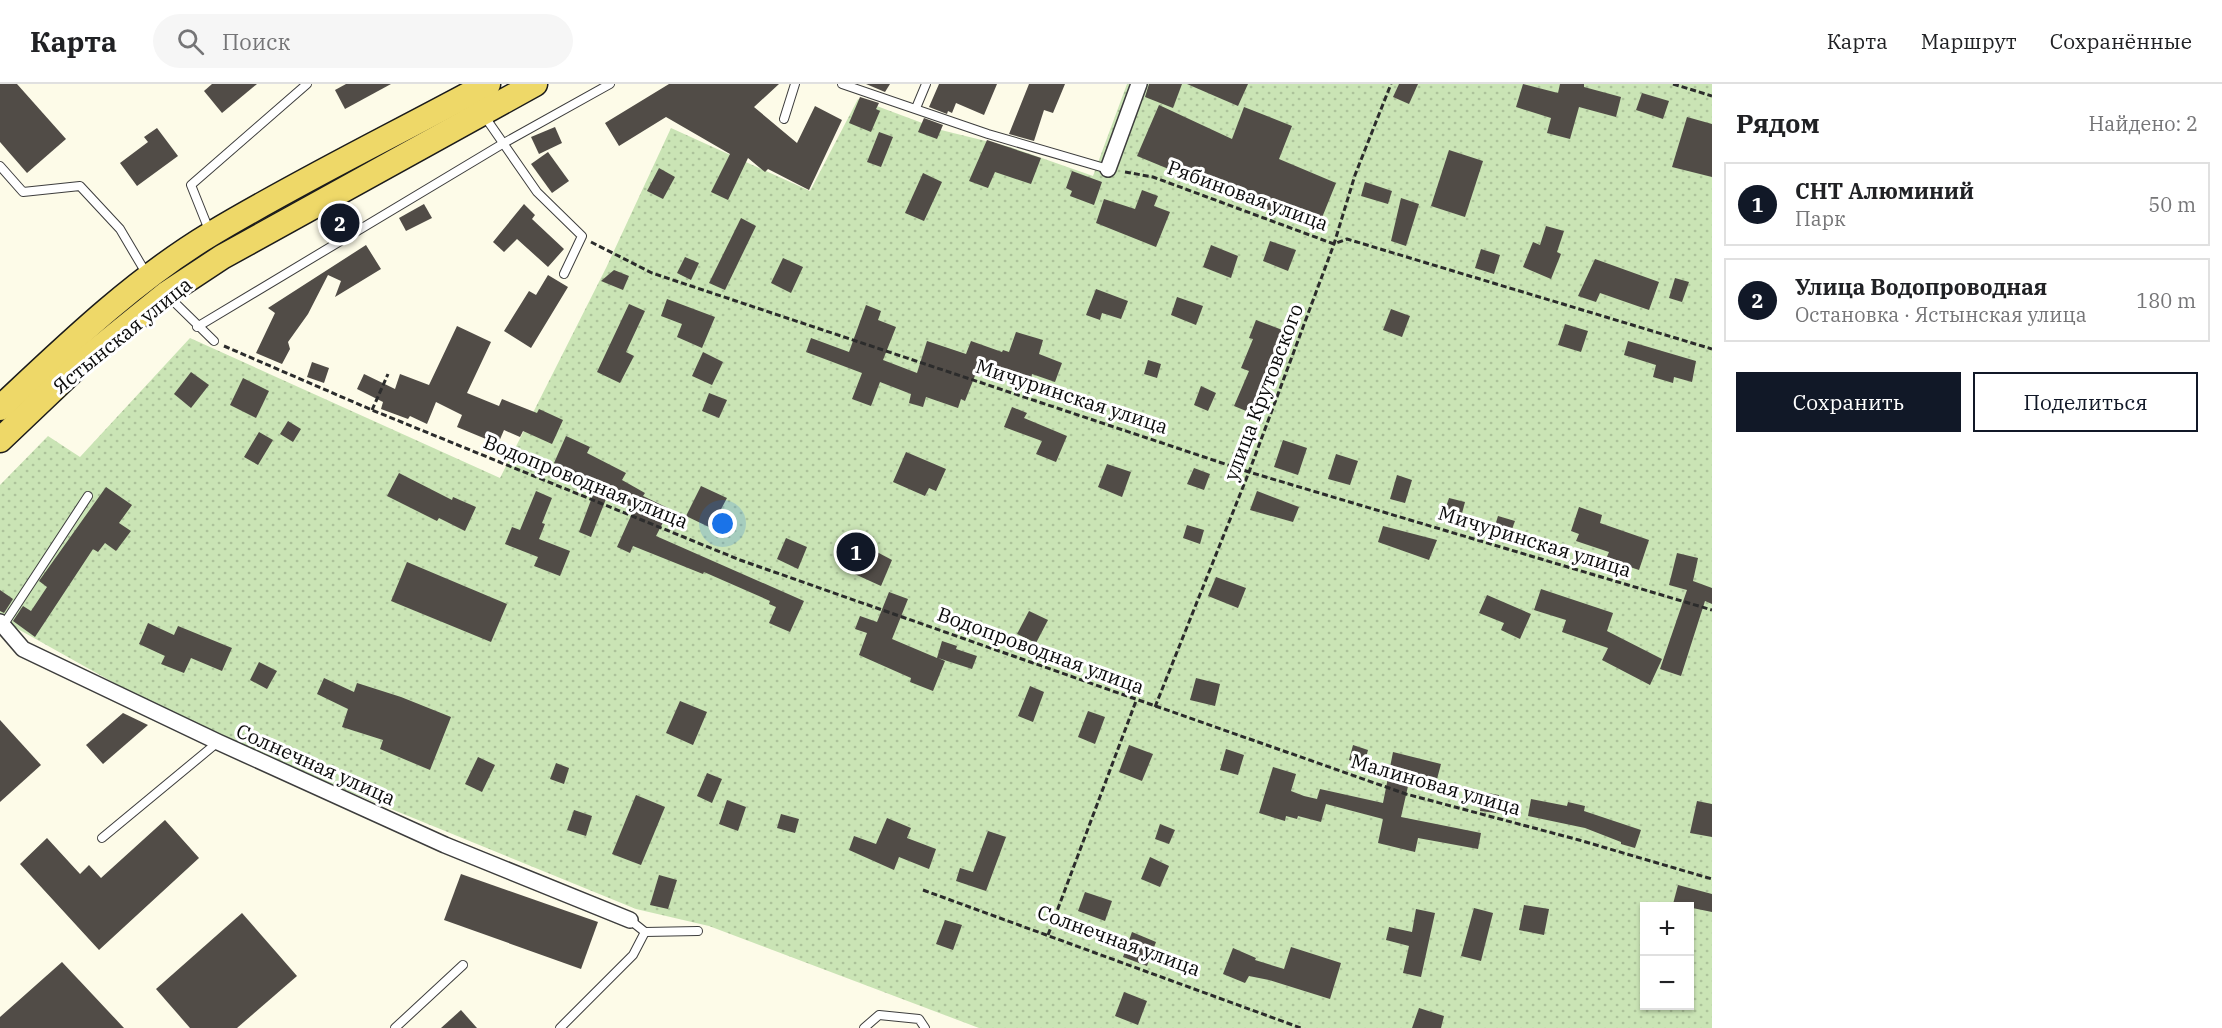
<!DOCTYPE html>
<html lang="ru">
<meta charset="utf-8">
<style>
:root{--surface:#fff;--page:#f6f6f6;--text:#202124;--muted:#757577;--line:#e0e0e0;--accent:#111827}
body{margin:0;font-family:"IBM Plex Serif",serif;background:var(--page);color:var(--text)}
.controls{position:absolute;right:18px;bottom:18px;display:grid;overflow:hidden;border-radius:0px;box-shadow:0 2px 4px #0004}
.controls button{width:54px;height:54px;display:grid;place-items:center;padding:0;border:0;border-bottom:2px solid var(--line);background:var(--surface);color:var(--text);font:30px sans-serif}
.you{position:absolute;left:723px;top:440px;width:21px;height:21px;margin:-15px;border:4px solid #fff;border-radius:50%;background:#1a73e8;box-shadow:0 0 0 9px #1a73e833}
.badge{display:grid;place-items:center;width:39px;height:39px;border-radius:50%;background:var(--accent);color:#fff;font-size:20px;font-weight:700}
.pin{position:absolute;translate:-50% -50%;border:3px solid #fff;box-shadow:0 2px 6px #0006}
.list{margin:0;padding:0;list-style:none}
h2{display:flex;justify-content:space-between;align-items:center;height:78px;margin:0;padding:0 24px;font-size:26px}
h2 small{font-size:20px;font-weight:400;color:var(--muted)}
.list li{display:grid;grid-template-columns:39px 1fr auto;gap:18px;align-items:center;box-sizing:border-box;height:84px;margin:0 12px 12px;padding:0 12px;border:2px solid var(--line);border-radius:0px}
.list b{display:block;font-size:22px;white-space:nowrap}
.list p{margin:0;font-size:20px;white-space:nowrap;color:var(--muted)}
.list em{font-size:20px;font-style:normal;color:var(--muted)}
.actions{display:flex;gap:12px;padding:18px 24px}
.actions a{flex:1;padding:14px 0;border:2px solid var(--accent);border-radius:0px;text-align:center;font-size:21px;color:var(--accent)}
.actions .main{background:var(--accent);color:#fff}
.icon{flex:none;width:33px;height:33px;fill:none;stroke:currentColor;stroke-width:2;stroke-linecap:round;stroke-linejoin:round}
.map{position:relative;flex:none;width:1712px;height:944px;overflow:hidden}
header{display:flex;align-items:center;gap:36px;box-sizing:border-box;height:84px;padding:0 30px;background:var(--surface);border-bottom:2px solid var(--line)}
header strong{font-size:28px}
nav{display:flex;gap:33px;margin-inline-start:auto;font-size:21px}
.search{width:420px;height:54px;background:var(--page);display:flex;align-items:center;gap:15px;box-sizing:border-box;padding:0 21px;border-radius:33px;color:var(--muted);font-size:22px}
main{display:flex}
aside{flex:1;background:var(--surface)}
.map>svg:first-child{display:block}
.grass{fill:url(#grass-dots);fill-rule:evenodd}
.building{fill:#514c47}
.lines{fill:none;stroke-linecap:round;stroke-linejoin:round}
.lane-casing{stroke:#3d3d3d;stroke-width:10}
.street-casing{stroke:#3d3d3d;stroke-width:18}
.primary-casing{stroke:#1b1b1b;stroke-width:27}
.path{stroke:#2c2c2c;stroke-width:3;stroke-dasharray:6 3;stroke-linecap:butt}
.lane{stroke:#fff;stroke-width:8}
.street{stroke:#fff;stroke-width:15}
.primary{stroke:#eed868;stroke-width:24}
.labels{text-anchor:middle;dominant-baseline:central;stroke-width:6;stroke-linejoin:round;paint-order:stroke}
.street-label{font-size:20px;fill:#0a0a0a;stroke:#fff}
</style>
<header>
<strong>Карта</strong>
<div class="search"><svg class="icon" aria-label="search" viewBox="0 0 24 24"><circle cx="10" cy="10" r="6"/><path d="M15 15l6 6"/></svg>Поиск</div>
<nav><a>Карта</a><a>Маршрут</a><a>Сохранённые</a></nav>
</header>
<main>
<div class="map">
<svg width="1712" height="944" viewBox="0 0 1712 944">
<defs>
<pattern id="grass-dots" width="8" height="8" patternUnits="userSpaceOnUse" patternTransform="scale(1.5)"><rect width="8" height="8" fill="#cae4b5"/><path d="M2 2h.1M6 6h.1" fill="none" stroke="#acc29a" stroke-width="1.8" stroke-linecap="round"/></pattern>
</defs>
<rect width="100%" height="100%" fill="#fdfbe8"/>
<path class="grass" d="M1127,0H1712V944H979L709,842L636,825L352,709L175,633L0,535V401L48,352L80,373L190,254L500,394L606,184L671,44L810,107L858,15L941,46L1010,63L1093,92ZM1644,822H1690V922H1644Z"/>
<g class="building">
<path d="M0,0H17L66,55L27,89L0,58Z"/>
<path d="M212,0H257L222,29L204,7Z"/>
<path d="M346,0H391L345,25L335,6Z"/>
<path d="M669,0H779L754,23L797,59L815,22L842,36L809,106L768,85L765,88L748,74L728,116L711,108L730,70L666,33L619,62L605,39Z"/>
<path d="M866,0H890L885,8Z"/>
<path d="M939,0H997L984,31L956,19L952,29L948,27L947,30L929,23Z"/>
<path d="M1029,0H1065L1053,29L1044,26L1034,57L1009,50Z"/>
<path d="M1149,0H1182L1173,24L1145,13Z"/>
<path d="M1187,0H1248L1238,22Z"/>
<path d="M1399,0H1418L1409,20L1393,13Z"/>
<path d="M1523,0L1558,9L1560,0H1584V3L1621,13L1616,33L1579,23L1570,55L1547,49L1551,34L1516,23Z"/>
<path d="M1642,9L1669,17L1663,35L1636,26Z"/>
<path d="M860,13L879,19L876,25L880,27L871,48L849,39Z"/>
<path d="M1159,21L1232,55L1244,23L1292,42L1279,75L1336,99L1317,146L1137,72Z"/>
<path d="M1687,33L1712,40V93L1672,83Z"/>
<path d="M924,34L943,41L937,55L918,48Z"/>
<path d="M555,43L562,59L539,70L531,53Z"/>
<path d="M157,44L178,72L137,102L120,79L148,58L144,53Z"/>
<path d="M879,48L893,53L881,83L867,78Z"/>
<path d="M987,56L1041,74L1031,100L995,88L988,104L969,97Z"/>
<path d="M1449,66L1483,77L1465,133L1431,122Z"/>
<path d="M548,68L569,97L552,109L531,80Z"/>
<path d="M659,84L675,93L663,115L647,107Z"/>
<path d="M1072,87L1102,98L1094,121L1070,112L1072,107L1066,104Z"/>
<path d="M923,89L942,98L924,137L905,129Z"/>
<path d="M1365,98L1392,107L1388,120L1361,112Z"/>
<path d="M1142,106L1158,112L1154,122L1170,128L1156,163L1096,139L1104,115L1135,125Z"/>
<path d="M1401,114L1419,120L1406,162L1391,157Z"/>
<path d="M424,120L432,134L406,147L399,134Z"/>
<path d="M524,120L535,131L532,135L564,165L548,183L517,155L504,168L493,158Z"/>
<path d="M741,134L756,142L725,206L709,199Z"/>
<path d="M1546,142L1564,147L1557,168L1561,170L1551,195L1523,183L1533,158L1540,161Z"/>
<path d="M1270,157L1296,166L1288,187L1263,177Z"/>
<path d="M366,161L381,185L335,213L341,197L328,191L308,230L288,258L290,265L282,280L256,269L275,229L268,224Z"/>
<path d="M1211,161L1238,172L1231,194L1203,183Z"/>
<path d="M1481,165L1500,171L1494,190L1475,184Z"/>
<path d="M685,173L699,179L691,196L677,189Z"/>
<path d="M783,174L803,183L791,209L771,199Z"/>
<path d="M1595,175L1659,198L1649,226L1600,209L1596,218L1578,212Z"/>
<path d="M614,186L629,192L623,206L601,197Z"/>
<path d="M548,191L568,203L531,264L504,247L529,207L536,211Z"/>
<path d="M1675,194L1689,198L1682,218L1669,214Z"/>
<path d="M1096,205L1128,217L1121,235L1102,229L1100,236L1086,231Z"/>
<path d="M1177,213L1203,222L1196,241L1171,231Z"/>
<path d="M667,215L715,233L702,264L677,253L682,240L661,232Z"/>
<path d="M629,220L645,227L626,268L634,272L620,299L597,288Z"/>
<path d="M866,221L881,227L878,236L896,243L883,276L917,289L927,257L966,270L971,257L1002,268L1003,266L1009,268L1016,248L1043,256L1039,270L1062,279L1055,298L1032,290L1031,295L980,279L965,317L961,315L958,324L926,313L923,323L909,319L911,310L880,298L871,322L852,315L862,289L806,268L811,254L849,268Z"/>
<path d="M1391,225L1410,232L1402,253L1383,246Z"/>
<path d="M1256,236L1285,247L1251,329L1234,322L1249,287L1241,284L1253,255L1249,254Z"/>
<path d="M1565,240L1588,247L1581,268L1558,261Z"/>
<path d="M457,242L491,258L467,309L499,322L502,315L537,329L539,325L563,336L552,360L523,347L520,353L504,346L498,360L457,343L462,331L436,318L427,340L410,332L408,335L381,325L383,318L357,305L364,290L395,305L400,290L429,301Z"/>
<path d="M1628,257L1696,277L1692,298L1674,293L1673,299L1653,293L1656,281L1624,271Z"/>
<path d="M703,268L723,278L712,301L692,292Z"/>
<path d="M1148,276L1161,280L1157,294L1144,290Z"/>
<path d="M312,278L329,284L324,299L307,293Z"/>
<path d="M191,288L209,301L191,324L174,310Z"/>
<path d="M243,294L269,307L256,334L230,321Z"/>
<path d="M1201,302L1216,309L1208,327L1194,321Z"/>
<path d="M709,309L727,316L719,334L702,327Z"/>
<path d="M1012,323L1027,329L1024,334L1067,352L1056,378L1036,370L1042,357L1004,343Z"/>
<path d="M288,337L301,345L293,358L280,350Z"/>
<path d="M259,348L273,356L258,381L244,373Z"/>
<path d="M566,352L590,363L587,369L626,389L622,396L645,409L643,412L670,425L656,452L804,517L790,548L769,539L776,523L769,520L770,517L704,488L703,490L633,462L630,469L617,463L634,425L608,410L591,453L579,448L594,408L579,400L583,393L554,379Z"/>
<path d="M1283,356L1307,364L1298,391L1274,383Z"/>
<path d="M906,368L946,385L936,407L929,404L925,412L893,398Z"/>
<path d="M1336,370L1358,377L1350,401L1328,395Z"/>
<path d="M1107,380L1131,388L1122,413L1098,403Z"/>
<path d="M1194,384L1210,390L1204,406L1187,400Z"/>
<path d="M399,389L452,416L453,413L476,423L465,447L439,434L437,437L387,412Z"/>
<path d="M1397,391L1412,396L1405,419L1390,415Z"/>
<path d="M701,402L727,414L711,444L686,432Z"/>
<path d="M106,403L132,421L119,439L131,447L116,467L105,459L98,468L93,465L35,553L13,537L23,522L31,527L47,503L39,497Z"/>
<path d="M536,407L552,414L542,439L545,440L539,455L570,467L560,492L534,482L538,473L505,460L512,443L520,446Z"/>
<path d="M1257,407L1299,423L1293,438L1250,426Z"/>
<path d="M1449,414L1465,418L1460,437L1443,432Z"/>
<path d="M1579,423L1602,431L1600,439L1649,456L1639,486L1606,475L1609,468L1576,457L1579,450L1571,447Z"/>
<path d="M1498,432L1515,437L1508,456L1492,451Z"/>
<path d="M719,435L732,441L725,454L713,448Z"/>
<path d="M1187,441L1204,446L1200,460L1183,454Z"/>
<path d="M1383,442L1437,456L1429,476L1378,458Z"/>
<path d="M786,454L807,463L798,485L777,475Z"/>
<path d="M860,459L892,476L881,502L848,487Z"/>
<path d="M1677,469L1698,474L1693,497L1712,504V520L1705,517L1681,592L1660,585L1687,506L1669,501Z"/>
<path d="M407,478L507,520L491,558L391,517Z"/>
<path d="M1216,493L1246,504L1238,524L1208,512Z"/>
<path d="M1541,505L1613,529L1607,547L1662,575L1650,601L1602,576L1608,564L1562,548L1566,536L1534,526Z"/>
<path d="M0,506L13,515L4,529L0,527Z"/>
<path d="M889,508L908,515L892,555L937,574L942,557L957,562L956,565L977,572L972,585L938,574L945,577L933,607L910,598L911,594L859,571L867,549L855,545L860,532L877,538Z"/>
<path d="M1487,511L1531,530L1520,555L1501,546L1504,539L1479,529Z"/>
<path d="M1029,527L1048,536L1036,559L1017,550Z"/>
<path d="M148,539L174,551L178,542L232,564L222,587L191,574L184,589L161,580L165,572L139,560Z"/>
<path d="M259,578L277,587L267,605L250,596Z"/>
<path d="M324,594L354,608L357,599L401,613L451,633L430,686L380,665L383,656L342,643L348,625L317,610Z"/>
<path d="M1196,594L1220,600L1215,622L1190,616Z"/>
<path d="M1030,602L1044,608L1033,638L1018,632Z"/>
<path d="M680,617L707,628L693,661L666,649Z"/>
<path d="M1088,627L1105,633L1095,660L1078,653Z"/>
<path d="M123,629L148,641L103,680L86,661Z"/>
<path d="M0,636L41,681L0,718Z"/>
<path d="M1129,661L1153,670L1142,697L1119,688Z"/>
<path d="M1353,661L1368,666L1364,681L1349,676Z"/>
<path d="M1226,665L1244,671L1238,691L1220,686Z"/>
<path d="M1393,668L1441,680L1437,695L1411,689L1401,733L1481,749L1478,765L1418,754L1415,768L1378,759L1383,735L1326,720L1321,738L1298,732L1297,735L1286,732L1285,737L1259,729L1273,683L1296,690L1291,707L1304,712L1317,715L1320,705L1383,719Z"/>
<path d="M478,673L495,681L482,708L465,700Z"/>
<path d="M556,679L569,684L564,700L550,695Z"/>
<path d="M707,689L722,695L712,719L697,712Z"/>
<path d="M1482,708L1499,711L1496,729L1480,727Z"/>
<path d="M636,711L665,723L641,781L612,770Z"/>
<path d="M1531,715L1567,722L1568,718L1585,722L1584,727L1641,746L1635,764L1621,760V758L1585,744L1528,732Z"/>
<path d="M727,716L746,723L738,747L719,740Z"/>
<path d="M1697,717L1712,720V753L1690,749Z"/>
<path d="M574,726L592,732L586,752L567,746Z"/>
<path d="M781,730L799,735L795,749L777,744Z"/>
<path d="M887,734L911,744L907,754L936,765L929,785L899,773L894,786L849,766L854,752L876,760Z"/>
<path d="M165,736L199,774L99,866L20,780L47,754L80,790L89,781L101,794Z"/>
<path d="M1160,740L1175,746L1169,760L1155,755Z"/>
<path d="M988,747L1006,753L986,807L956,797L960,784L973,788Z"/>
<path d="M1150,773L1169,782L1160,803L1141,795Z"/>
<path d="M461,790L598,838L581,885L444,836Z"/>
<path d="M659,791L677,796L668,825L650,821Z"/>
<path d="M1678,801L1712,810V828L1673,820Z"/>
<path d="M1085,808L1112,817L1105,837L1078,827Z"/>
<path d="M1524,821L1549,825L1544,851L1519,846Z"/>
<path d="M1474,824L1493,829L1481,877L1461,872Z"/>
<path d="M1416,825L1435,829L1421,893L1403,889L1409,862L1386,856L1389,843L1412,848Z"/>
<path d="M242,829L297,892L237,944H190L156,905Z"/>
<path d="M945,836L962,841L953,866L936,860Z"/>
<path d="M1132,848L1156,858L1147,882L1123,873Z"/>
<path d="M1291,863L1341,879L1330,915L1269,896L1249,892L1245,899L1223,890L1233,864L1256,874L1255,876L1284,885Z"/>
<path d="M62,878L124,944H0V933Z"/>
<path d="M1124,908L1147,917L1138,941L1115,932Z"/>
<path d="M1419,924L1444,932L1441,944H1412Z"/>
<path d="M461,926L477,944H441Z"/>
</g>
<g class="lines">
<g class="lane-casing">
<g id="lane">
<path d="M842,0L988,50L1108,85"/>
<path d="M916,24L926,0"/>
<path d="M485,33L537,108L582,152L564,190"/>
<path d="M784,35L795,0"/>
<path d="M0,82L23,108L80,102L120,145L146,189"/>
<path d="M209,146L191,101L307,0"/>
<path d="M168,212L214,257"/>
<path d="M197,243L504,59L610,0"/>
<path d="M4,540L88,412"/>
<path d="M102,754L218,658"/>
<path d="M645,848L698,847"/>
<path d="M395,944L463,881"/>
<path d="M560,944L633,871L645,848L630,836"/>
<path d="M864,944L879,931L919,935L925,944"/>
</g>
</g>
<g class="street-casing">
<g id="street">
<path d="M1108,85L1139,0"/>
<path d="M0,538L23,565L218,658L445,761L630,836"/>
</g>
</g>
<g class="primary-casing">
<g id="primary">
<path d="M0,324C66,262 133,197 211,150C301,96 396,50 488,0"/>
<path d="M0,356L82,278L166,210L222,173L535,0"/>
</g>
</g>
<g class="path">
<path d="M1673,0L1712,12"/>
<path d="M1125,88L1153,93L1334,160L1347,155L1712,265"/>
<path d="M591,158L652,189L1249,388L1712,526"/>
<path d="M224,262L372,326L740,476L1406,710L1579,756L1712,795"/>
<path d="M372,326L388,290"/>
<path d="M1155,623L1249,388L1334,160L1355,91L1391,0"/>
<path d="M923,806L1301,944"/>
<path d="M1048,851L1136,617"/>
</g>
<use href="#lane" class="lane"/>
<use href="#street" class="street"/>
<use href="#primary" class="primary"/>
</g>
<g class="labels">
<g class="street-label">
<text transform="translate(1248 111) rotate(20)">Рябиновая улица</text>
<text transform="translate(122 251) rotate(-39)">Ястынская улица</text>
<text transform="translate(1263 308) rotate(-69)">улица Крутовского</text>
<text transform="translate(1072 312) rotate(18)">Мичуринская улица</text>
<text transform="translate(586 397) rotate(22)">Водопроводная улица</text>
<text transform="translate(1535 457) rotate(17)">Мичуринская улица</text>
<text transform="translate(1041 566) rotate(20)">Водопроводная улица</text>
<text transform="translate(316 680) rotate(24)">Солнечная улица</text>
<text transform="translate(1436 700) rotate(16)">Малиновая улица</text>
<text transform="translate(1119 856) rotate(20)">Солнечная улица</text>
</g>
</g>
</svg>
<div class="controls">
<button>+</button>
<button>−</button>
</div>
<div class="you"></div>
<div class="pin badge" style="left:856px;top:468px">1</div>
<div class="pin badge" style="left:340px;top:139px">2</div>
</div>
<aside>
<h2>Рядом<small>Найдено: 2</small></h2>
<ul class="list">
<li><span class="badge">1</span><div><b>СНТ Алюминий</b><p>Парк</p></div><em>50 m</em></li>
<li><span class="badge">2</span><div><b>Улица Водопроводная</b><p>Остановка · Ястынская улица</p></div><em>180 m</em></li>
</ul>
<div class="actions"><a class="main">Сохранить</a><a>Поделиться</a></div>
</aside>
</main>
